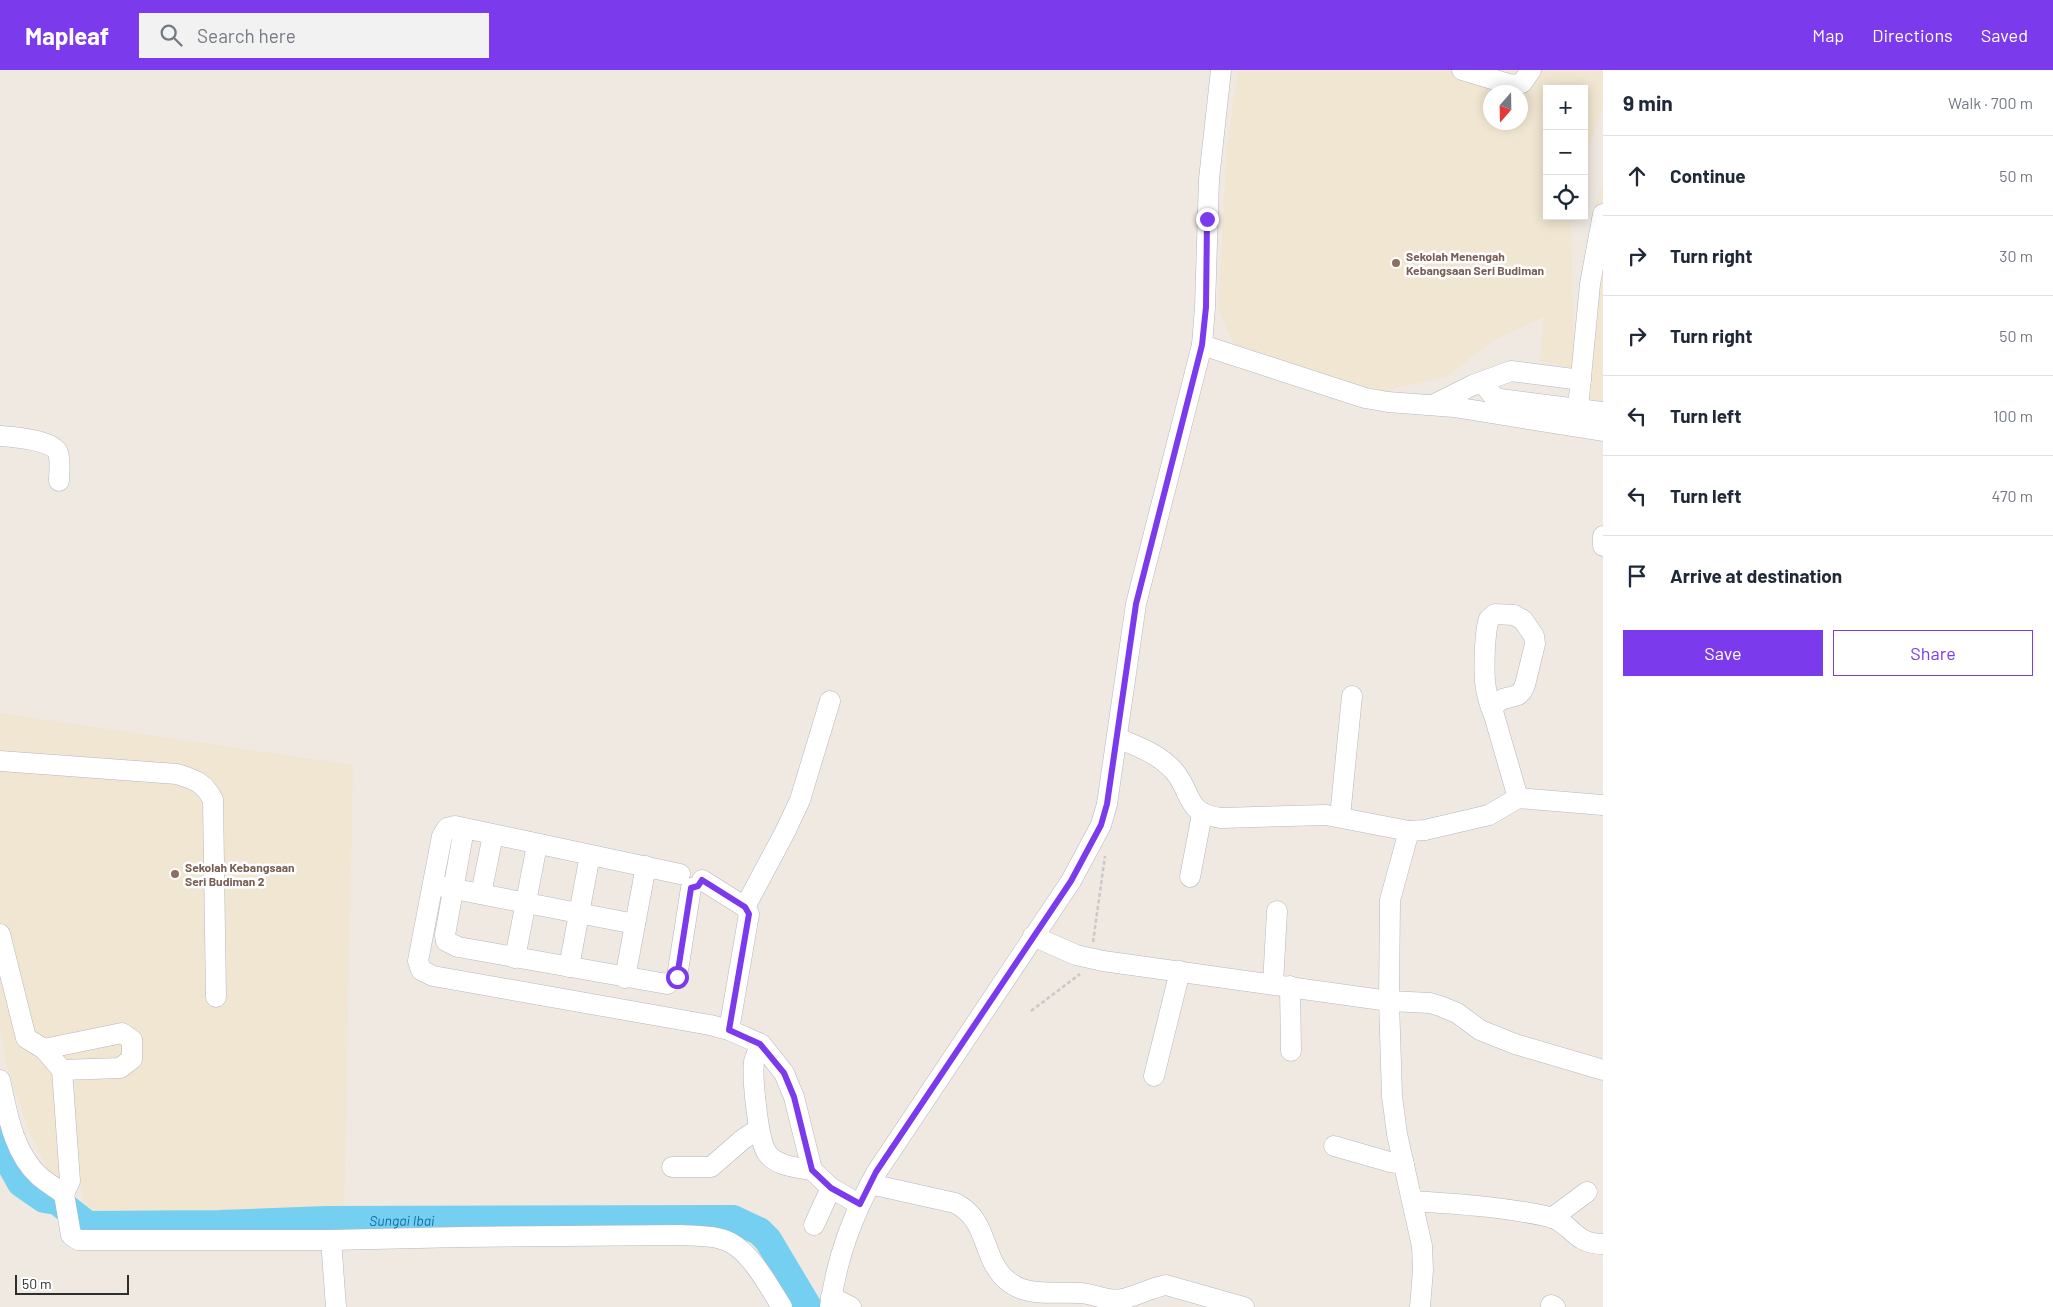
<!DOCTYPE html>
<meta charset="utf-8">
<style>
:root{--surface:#fff;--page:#f2f2f3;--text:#1f2937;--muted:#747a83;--line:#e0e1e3;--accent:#7c3aed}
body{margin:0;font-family:Barlow,sans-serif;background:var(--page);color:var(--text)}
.controls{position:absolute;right:15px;top:15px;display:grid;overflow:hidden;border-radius:0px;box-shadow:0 2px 12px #0003}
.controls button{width:45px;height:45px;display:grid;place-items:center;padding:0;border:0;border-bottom:1px solid var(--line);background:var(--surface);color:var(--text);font:25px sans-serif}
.compass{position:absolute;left:1483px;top:15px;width:45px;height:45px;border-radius:50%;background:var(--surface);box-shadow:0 2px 12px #0003;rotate:200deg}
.scale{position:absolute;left:15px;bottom:12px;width:114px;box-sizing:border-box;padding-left:5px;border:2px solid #2e2e2e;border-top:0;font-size:14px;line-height:18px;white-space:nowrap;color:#2e2e2e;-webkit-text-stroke:4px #fff;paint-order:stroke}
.stop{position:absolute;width:15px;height:15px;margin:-11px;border:4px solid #7c3aed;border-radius:50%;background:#fff}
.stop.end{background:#7c3aed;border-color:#fff;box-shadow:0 1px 5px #0008}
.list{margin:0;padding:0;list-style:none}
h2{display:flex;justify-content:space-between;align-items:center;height:65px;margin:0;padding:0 20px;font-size:21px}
h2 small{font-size:16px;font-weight:400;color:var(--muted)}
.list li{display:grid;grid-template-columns:32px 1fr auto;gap:15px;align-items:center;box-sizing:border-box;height:80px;padding:0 20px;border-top:1px solid var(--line)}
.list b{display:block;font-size:19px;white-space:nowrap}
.list em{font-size:16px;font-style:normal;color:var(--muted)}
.actions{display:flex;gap:10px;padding:15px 20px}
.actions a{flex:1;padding:11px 0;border:1px solid var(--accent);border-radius:0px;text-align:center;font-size:18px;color:var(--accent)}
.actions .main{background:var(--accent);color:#fff}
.icon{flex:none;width:28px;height:28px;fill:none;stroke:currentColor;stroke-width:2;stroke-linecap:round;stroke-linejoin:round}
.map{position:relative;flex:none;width:1603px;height:1237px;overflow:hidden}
header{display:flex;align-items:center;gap:30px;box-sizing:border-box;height:70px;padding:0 25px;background:var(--accent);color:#fff}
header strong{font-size:24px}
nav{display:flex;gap:28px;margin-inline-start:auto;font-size:18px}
.search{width:350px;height:45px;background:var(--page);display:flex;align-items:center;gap:12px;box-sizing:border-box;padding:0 18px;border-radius:0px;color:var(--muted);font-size:19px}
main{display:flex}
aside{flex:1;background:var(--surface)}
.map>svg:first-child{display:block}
.education{fill:#f0e6d1;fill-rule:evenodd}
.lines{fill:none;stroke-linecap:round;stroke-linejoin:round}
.river{stroke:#75cff0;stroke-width:28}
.minor-casing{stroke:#b4b7c1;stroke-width:21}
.path{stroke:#c9c9c9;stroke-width:2.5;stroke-dasharray:4 2.5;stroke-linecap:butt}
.minor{stroke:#fff;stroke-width:20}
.route{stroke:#7c3aed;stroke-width:6}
.education-dot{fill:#8d6e63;stroke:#fff;stroke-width:2}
.labels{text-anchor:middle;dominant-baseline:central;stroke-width:5;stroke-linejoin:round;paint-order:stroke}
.education-label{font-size:12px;font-weight:bold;fill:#785e54;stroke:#fff;text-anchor:start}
.water-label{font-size:14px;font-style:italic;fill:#0d6fa3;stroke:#fff}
</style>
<header>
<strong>Mapleaf</strong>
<div class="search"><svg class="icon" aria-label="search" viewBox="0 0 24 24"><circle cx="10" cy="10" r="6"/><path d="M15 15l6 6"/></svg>Search here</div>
<nav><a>Map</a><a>Directions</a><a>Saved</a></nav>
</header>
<main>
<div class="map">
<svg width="1603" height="1237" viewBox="0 0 1603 1237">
<rect width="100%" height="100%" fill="#efe9e1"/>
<g class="education">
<path d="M1238,0H1603V35L1584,92V19H1547V146H1571L1574,298L1540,291L1544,247L1492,271L1446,307L1379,322L1234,274L1218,239L1227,77ZM1490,22H1520V52H1490Z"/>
<path d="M1603,113V349L1591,347L1592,145Z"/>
<path d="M0,643L353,695L344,1139L87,1145L81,1116L49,1103L27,1056L7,997L0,961Z"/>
</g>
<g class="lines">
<path class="river" id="s1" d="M0,1061L6,1086L21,1113L44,1129L57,1131L88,1155L220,1154L326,1150L733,1149L759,1161L768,1170L808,1237"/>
<g class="minor-casing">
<g id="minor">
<path d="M1462,0L1512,15L1522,13L1531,0"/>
<path d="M1202,275L1365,328L1388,332L1454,337L1603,361"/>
<path d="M1482,312L1494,327L1500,329L1603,342"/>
<path d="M1435,334L1473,315L1511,301L1581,310"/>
<path d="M1578,338L1590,214L1603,144"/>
<path d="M0,366C13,367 54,370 58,383C61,391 59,402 59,411"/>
<path d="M1603,466V476"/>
<path d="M1491,637L1503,629L1518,625L1522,621L1525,615L1535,574L1534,566L1523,550L1514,545L1495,544L1489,549C1486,557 1486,567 1485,576C1484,602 1483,620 1494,645L1518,728"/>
<path d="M1117,668C1137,676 1159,684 1174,701C1193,723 1184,743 1221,748L1326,745L1409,761L1425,760L1489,745L1518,728L1603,735"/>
<path d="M0,691L177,704C195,710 204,712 213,730L216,927"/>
<path d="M1340,747L1352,626"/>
<path d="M464,759L445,865L446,871L458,877L667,914L677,907L691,818"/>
<path d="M1409,761L1390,830L1389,931L1392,1026L1397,1064L1422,1176L1423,1200L1420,1237"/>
<path d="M680,804L455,756L447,758L442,766L418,891L421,900L433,906L710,955L729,960L761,974L784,1003L794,1027L812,1100L831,1118L859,1134"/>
<path d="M1190,807L1202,744"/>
<path d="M702,810L745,837L749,844L729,960"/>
<path d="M439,816L635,854"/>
<path d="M481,824L493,765"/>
<path d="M745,837L785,762L800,730L830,631"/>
<path d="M0,864L26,968L44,979L62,1000L70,1111L64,1124"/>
<path d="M1033,866L1076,885L1103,891L1389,931L1430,933L1440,936L1457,943L1480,960L1515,974L1603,1000"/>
<path d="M515,888L537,775"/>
<path d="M569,897L590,785"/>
<path d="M625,908L646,796"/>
<path d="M1273,914L1277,841"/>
<path d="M1290,916L1291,981"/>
<path d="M761,974C759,980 755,986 754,992C752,1008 758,1070 767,1083C776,1096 798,1098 812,1100"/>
<path d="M44,979L122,963L132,970V989L120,998L62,1000"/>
<path d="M1154,1006L1180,901"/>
<path d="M0,1010C7,1042 13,1082 39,1106C47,1113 56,1118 64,1124L71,1165L78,1170H331L462,1167L680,1165C697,1166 716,1165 731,1173C752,1184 769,1217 782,1237"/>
<path d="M1334,1076L1390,1092L1404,1094"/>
<path d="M672,1097H711L742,1070L758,1059"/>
<path d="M870,1114L955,1133C981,1146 982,1169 993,1192C1013,1231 1046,1221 1081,1223C1095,1224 1108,1232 1122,1229C1137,1226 1150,1218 1166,1215L1244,1237"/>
<path d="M1413,1131C1459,1134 1505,1137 1550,1147C1572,1153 1573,1174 1603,1174"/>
<path d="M1552,1148L1587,1122"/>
<path d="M814,1155L831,1118"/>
<path d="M331,1170L336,1237"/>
<path d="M831,1227L851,1237"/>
<path d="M1551,1235L1555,1237"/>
<path d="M830,1237C837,1187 852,1147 876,1103L1071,811L1101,755L1107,734L1136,534L1202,275L1205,237L1209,109L1221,0"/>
</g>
</g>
<g class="path">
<path d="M1093,872L1105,786"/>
<path d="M1031,941L1080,904"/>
</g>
<use href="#minor" class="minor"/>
</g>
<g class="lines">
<path class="route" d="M677,907L691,818L698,816L702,810L745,837L749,844L729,960L760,974L784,1003L794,1027L812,1100L831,1118L860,1134L876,1102L1071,811L1101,755L1107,734L1136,534L1202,275L1206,237L1207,149"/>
</g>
<g class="education-dot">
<circle cx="1396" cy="193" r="5"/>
<circle cx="175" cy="804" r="5"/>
</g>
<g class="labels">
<g class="education-label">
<text x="1406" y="186">Sekolah Menengah<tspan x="1406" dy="14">Kebangsaan Seri Budiman</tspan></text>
<text x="185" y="797">Sekolah Kebangsaan<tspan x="185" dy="14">Seri Budiman 2</tspan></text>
</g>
<g class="water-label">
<text stroke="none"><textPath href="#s1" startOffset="451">Sungai Ibai</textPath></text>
</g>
</g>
</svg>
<div class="controls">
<button>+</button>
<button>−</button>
<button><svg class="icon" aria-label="locate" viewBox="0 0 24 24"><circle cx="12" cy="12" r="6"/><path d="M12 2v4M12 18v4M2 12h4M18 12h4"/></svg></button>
</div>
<svg class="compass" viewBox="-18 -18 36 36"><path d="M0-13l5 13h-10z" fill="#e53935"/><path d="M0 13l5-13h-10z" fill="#747a83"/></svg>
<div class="scale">50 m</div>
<div class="stop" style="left:677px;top:907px"></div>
<div class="stop end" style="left:1207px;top:149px"></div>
</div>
<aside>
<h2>9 min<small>Walk · 700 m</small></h2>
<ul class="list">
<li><svg class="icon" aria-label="ahead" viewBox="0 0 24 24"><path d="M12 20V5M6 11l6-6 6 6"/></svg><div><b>Continue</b></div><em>50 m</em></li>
<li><svg class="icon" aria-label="right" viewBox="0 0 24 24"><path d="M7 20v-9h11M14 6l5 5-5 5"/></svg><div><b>Turn right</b></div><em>30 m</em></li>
<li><svg class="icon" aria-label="right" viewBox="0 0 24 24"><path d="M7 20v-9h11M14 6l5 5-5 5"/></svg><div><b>Turn right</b></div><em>50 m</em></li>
<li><svg class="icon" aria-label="left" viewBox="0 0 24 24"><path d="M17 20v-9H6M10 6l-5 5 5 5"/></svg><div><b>Turn left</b></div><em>100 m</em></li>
<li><svg class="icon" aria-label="left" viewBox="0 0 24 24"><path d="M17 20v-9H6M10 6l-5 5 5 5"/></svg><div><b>Turn left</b></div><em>470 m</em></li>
<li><svg class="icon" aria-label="arrive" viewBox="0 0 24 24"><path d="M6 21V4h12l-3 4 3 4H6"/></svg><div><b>Arrive at destination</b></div></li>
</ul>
<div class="actions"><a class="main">Save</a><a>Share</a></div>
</aside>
</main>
